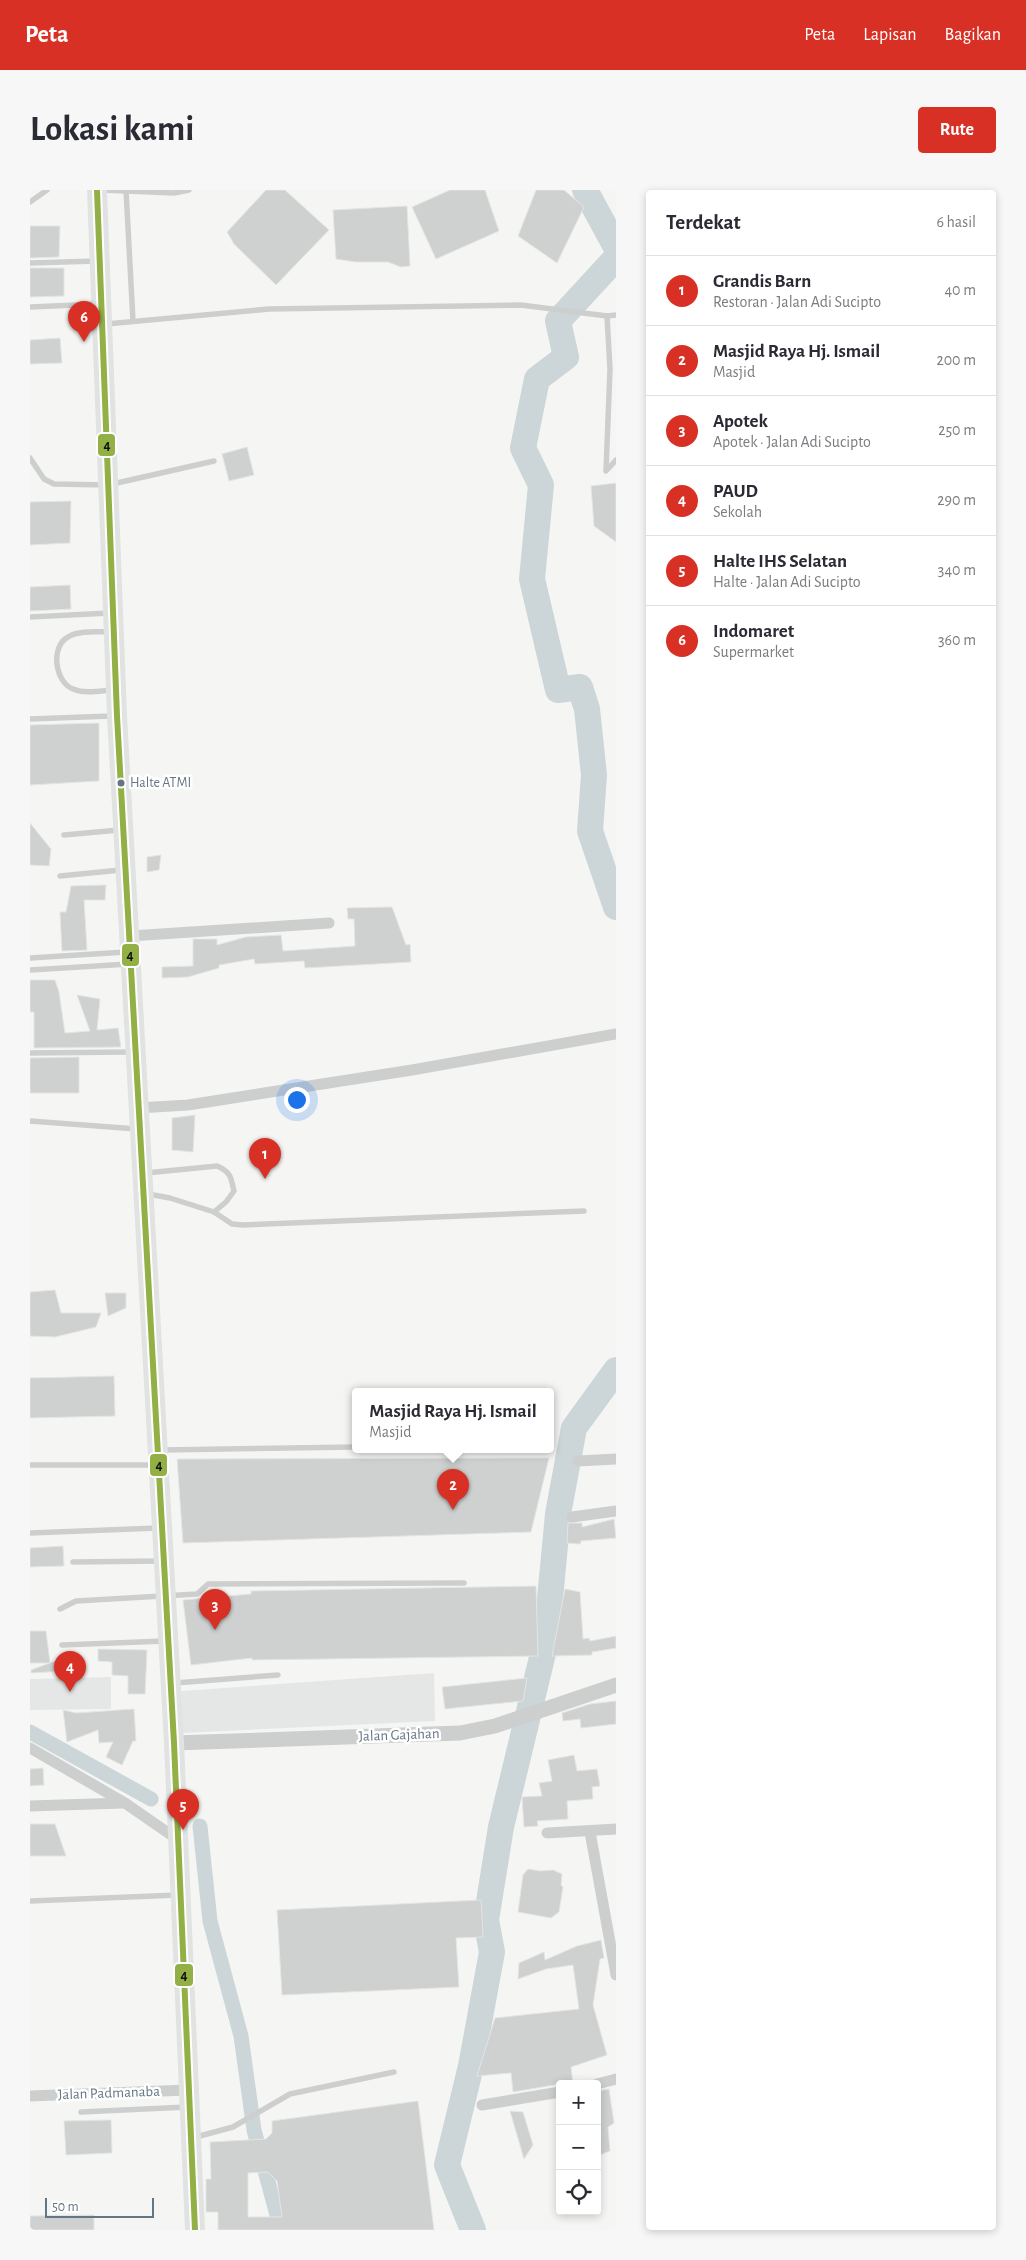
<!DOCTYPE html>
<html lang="id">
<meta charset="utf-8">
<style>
:root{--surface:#fff;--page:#f7f7f7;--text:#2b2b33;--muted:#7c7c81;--line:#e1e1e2;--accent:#d93025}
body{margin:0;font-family:"Alegreya Sans",sans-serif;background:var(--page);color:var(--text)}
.controls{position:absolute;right:15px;bottom:15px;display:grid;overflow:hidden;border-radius:5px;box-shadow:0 2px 8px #0003}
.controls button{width:45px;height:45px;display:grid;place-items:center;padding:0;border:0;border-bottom:1px solid var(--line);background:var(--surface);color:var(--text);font:25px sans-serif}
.scale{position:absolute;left:15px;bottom:12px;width:109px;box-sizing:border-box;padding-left:5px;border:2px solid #647685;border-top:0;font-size:14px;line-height:18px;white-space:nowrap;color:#647685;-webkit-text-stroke:4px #fff;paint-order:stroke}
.you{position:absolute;left:266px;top:909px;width:18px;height:18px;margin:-12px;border:4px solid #fff;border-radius:50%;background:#1a73e8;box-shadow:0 0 0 8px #1a73e833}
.badge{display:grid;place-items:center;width:32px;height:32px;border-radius:50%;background:var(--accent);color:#fff;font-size:16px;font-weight:700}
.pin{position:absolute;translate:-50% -41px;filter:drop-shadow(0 1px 2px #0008)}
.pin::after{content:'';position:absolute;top:26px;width:18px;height:15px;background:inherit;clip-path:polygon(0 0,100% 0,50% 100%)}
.popup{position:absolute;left:322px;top:1198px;width:202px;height:65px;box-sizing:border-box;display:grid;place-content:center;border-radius:5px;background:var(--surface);filter:drop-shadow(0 1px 4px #0005);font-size:16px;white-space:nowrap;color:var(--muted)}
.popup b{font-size:19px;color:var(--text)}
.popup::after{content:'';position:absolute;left:50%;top:100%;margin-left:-10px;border:10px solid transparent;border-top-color:var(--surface)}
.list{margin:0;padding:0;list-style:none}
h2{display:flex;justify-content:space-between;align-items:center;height:65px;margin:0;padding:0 20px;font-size:21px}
h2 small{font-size:16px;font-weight:400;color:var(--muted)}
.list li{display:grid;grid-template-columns:32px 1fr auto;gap:15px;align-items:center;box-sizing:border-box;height:70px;padding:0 20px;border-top:1px solid var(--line)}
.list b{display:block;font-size:19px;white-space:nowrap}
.list p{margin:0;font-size:16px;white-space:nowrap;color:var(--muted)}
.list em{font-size:16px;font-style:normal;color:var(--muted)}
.icon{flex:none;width:28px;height:28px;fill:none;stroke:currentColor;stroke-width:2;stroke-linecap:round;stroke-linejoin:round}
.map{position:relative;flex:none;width:586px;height:2040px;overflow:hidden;border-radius:5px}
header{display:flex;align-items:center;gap:30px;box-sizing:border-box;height:70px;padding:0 25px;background:var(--accent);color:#fff}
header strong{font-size:24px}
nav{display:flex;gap:28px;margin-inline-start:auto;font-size:18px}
.intro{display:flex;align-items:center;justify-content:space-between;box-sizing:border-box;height:120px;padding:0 30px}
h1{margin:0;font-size:35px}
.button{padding:12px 22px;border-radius:5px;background:var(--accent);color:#fff;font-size:18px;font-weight:700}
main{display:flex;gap:30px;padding:0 30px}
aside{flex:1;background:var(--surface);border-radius:5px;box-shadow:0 2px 8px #0003}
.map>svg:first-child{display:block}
.built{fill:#e5e7e6}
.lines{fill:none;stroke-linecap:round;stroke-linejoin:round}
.canal{stroke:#ccd6d8;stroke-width:15}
.river{stroke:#ccd6d8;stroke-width:26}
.building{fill:#ced1d0;stroke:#e4e5e4;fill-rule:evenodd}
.service{stroke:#cdcfcf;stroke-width:5.5}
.minor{stroke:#cdcfcf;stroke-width:11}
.tertiary{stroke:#cdcfcf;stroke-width:15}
.trunk{stroke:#e1e2e2;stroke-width:20}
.bus-1-casing{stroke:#fff;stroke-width:10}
.bus-1{stroke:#93b046;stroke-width:6}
.bus-dot{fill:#647685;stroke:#fff;stroke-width:2}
.labels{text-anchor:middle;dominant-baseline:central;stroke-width:5;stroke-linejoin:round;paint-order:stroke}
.bus-label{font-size:14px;fill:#647685;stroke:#fff;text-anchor:start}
.street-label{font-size:15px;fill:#647685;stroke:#fff}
.line-badge{stroke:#fff;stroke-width:2}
.pale-badge-label{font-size:14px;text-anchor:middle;font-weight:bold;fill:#111}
</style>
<header>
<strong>Peta</strong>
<nav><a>Peta</a><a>Lapisan</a><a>Bagikan</a></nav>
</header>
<div class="intro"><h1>Lokasi kami</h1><a class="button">Rute</a></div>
<main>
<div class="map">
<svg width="586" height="2040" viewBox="0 0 586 2040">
<rect width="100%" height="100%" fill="#f5f6f4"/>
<g class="built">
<path d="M404,1483L405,1531L153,1543L151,1501Z"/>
<path d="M81,1487V1519L0,1520V1489Z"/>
</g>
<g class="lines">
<g class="canal">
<path d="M0,1542L121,1609"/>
<path d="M170,1636L180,1731L211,1846L224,1940L247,2025L248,2040"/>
</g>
<g class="river">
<path d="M555,0L586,57"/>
<path d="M586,68L528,131L536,167L507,189L493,258L511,295L502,389L528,500L550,497L557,519L564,585L560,641L586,717"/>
<path d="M443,2040L417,1975L441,1876L462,1762L456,1730L471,1637L516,1451L528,1324L544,1238L586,1180"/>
</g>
</g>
<g class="building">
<path d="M236,0H255L299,40L246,95L204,54L197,42Z"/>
<path d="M420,0H455L469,41L406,69L382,17Z"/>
<path d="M506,0H534L554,17L527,73L488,46Z"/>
<path d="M377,16L380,76L371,77L358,72H326L306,69L303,20Z"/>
<path d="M0,36H30L29,67L0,68Z"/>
<path d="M0,78H34V106L0,107Z"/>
<path d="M30,148L32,173L0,174V150Z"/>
<path d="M217,257L224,285L199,291L192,264Z"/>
<path d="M586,293V352L564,336L561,296Z"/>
<path d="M41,311L40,353L0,355V312Z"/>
<path d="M40,395L41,419L0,421V397Z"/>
<path d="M69,533V591L0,595V535Z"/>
<path d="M0,633L21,659L19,676L0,675Z"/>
<path d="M131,665L129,680L117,682V667Z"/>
<path d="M76,695L75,710H54L57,760L32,761L30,722H36L41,696Z"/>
<path d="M362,717L376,755L380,754L381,772L275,778L274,771L225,774L224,769L189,775V778L158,787L132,788V777L163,776V749H187V755L216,747L251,745L253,761L325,756L324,729H318L317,718Z"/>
<path d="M0,790H25L29,802L35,843L60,841L47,805L70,809L67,840L88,838L91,857L4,858V822H0Z"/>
<path d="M49,867V903H0V868Z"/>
<path d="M165,925L163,962L142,960V928Z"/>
<path d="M25,1100L31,1123H71L66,1137L25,1147L0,1146V1102Z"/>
<path d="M75,1103H96V1118L78,1126Z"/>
<path d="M84,1186L85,1226L0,1228V1188Z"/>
<path d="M519,1268L501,1342L153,1353L147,1269Z"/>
<path d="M584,1329L586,1348L551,1351L550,1354L537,1353L538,1333H552V1337Z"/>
<path d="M33,1356L34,1376L0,1377V1358Z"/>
<path d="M506,1396L508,1466L222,1470V1468L161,1475L153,1410L221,1404V1401Z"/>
<path d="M535,1399L550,1402L553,1449L559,1448L560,1451L586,1446V1458L562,1462V1465L522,1466Z"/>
<path d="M0,1441H16L20,1473H0Z"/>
<path d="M68,1459L117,1460L115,1504H98V1486L82,1485V1472L68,1471Z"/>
<path d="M33,1468L35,1481L1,1483V1480Z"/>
<path d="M497,1488L493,1511L415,1519L412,1497Z"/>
<path d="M586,1511V1534L551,1538L550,1529L533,1531L532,1523L560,1514Z"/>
<path d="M104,1519L106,1551H103L92,1575L76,1567L83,1552L69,1553L68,1540L37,1552L33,1520L46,1523Z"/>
<path d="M544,1565L547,1581L567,1579L570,1596L562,1597L563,1609L537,1611L538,1629L507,1631L508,1636L494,1637L492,1607L512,1606L509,1593L522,1591L518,1570Z"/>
<path d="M13,1578L14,1595L0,1596V1579Z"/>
<path d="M0,1634H25L36,1666H0Z"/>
<path d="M498,1679L510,1681L523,1680L532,1684L531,1695L533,1697L529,1722L521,1728L488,1722L493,1685Z"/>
<path d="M451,1710L453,1747L426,1748L429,1797L252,1805L247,1720Z"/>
<path d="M571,1750L574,1768L570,1769L563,1815L577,1865L541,1877L543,1894H530L483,1902L481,1883L447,1886L465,1828L549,1819L543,1775L516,1779L488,1789L489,1773L514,1762L515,1770L547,1756Z"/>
<path d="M579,1899L584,1933L578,1937L580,1961L567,1966V1901Z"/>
<path d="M388,1911L404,2040H188V2022H176V1989H181L180,1952L236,1949L242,1943V1931ZM238,1982L247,1991L252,2027H218V1983Z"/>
<path d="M480,1921L493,1922L503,1955L494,1969Z"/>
<path d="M81,1930L82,1963L36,1965L34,1931Z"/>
<path d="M64,2025V2040H0V2026Z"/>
</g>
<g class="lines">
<g class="service">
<path d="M71,0L144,3L159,0"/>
<path d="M96,0L103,131"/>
<path d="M0,12L17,0"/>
<path d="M0,73L67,71"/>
<path d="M0,117L68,114"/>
<path d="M577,126L580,179L576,281L586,270"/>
<path d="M76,134L239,119L491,115L577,126L586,125"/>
<path d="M0,268L14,289L24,294L78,295L184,271"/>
<path d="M0,427L80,423"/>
<path d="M79,442C66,442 49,440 38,447C20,457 25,492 43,499C55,504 69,501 82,500"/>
<path d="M0,529L82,526"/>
<path d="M34,645L89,640"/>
<path d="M30,686L91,680"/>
<path d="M0,768L96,762"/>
<path d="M0,780L99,774"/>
<path d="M0,863L101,862"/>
<path d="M0,931L107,939"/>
<path d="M116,983L187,976C201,982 201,988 204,1001L196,1012L184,1022L140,1008L118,1004"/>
<path d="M184,1022L202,1034L213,1035L554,1021"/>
<path d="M132,1260L326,1257"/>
<path d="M0,1275H125"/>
<path d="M0,1343L128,1338"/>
<path d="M43,1372L130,1371"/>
<path d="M30,1419L46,1411L167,1404L178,1394L434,1393"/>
<path d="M32,1455L135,1451"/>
<path d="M145,1493L248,1485"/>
<path d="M0,1711L148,1705"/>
<path d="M51,1922L157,1917"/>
<path d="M166,1947L203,1937L260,1904L364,1882"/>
</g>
<g class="minor">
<path d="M100,746L299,733"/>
<path d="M108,918L158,915L382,880L586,844"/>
<path d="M548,1271L586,1269"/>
<path d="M542,1327L586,1321"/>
<path d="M0,1558L95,1613L147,1649"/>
<path d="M0,1616L93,1613"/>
<path d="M560,1642L586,1785"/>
<path d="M517,1643L586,1639"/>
<path d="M567,1894L586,1889"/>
<path d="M0,1906L158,1900"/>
<path d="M452,1915L530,1902"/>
</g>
<path class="tertiary" d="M144,1553L430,1543L465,1536L586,1495"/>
<path class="trunk" d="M67,0L87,526L144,1553L165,2040"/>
<g class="bus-1-casing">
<path id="bus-1" d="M67,0L87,526L144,1553L165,2040"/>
</g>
<use href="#bus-1" class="bus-1"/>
</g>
<circle class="bus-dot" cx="91" cy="593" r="4.5"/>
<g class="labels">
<g class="bus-label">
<text x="100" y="593">Halte ATMI</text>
</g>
<g class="street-label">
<text transform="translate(369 1545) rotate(-2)">Jalan Gajahan</text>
<text transform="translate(79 1903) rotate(-2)">Jalan Padmanaba</text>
</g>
</g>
<g class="line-badge">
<rect x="67" y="243" width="19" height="24" rx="5" fill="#93b046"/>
<rect x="91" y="753" width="19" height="24" rx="5" fill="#93b046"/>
<rect x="119" y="1263" width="19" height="24" rx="5" fill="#93b046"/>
<rect x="144" y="1773" width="20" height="24" rx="5" fill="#93b046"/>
</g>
<g class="pale-badge-label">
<text x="77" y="260">4</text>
<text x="100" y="770">4</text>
<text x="129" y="1280">4</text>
<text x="154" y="1790">4</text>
</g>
</svg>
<div class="controls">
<button>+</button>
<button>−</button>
<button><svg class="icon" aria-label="locate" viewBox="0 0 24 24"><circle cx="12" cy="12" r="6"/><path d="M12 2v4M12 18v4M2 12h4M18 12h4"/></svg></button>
</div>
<div class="scale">50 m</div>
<div class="you"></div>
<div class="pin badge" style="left:235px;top:989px">1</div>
<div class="pin badge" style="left:423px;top:1320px">2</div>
<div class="popup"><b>Masjid Raya Hj. Ismail</b>Masjid</div>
<div class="pin badge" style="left:185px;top:1440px">3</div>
<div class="pin badge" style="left:40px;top:1502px">4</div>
<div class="pin badge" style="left:153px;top:1640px">5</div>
<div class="pin badge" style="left:54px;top:152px">6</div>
</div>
<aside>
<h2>Terdekat<small>6 hasil</small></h2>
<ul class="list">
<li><span class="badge">1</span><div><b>Grandis Barn</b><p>Restoran · Jalan Adi Sucipto</p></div><em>40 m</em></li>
<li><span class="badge">2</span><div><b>Masjid Raya Hj. Ismail</b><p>Masjid</p></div><em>200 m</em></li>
<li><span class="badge">3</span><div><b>Apotek</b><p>Apotek · Jalan Adi Sucipto</p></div><em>250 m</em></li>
<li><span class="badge">4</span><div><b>PAUD</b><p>Sekolah</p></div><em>290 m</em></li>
<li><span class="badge">5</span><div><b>Halte IHS Selatan</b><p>Halte · Jalan Adi Sucipto</p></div><em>340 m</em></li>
<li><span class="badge">6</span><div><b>Indomaret</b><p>Supermarket</p></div><em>360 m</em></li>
</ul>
</aside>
</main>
